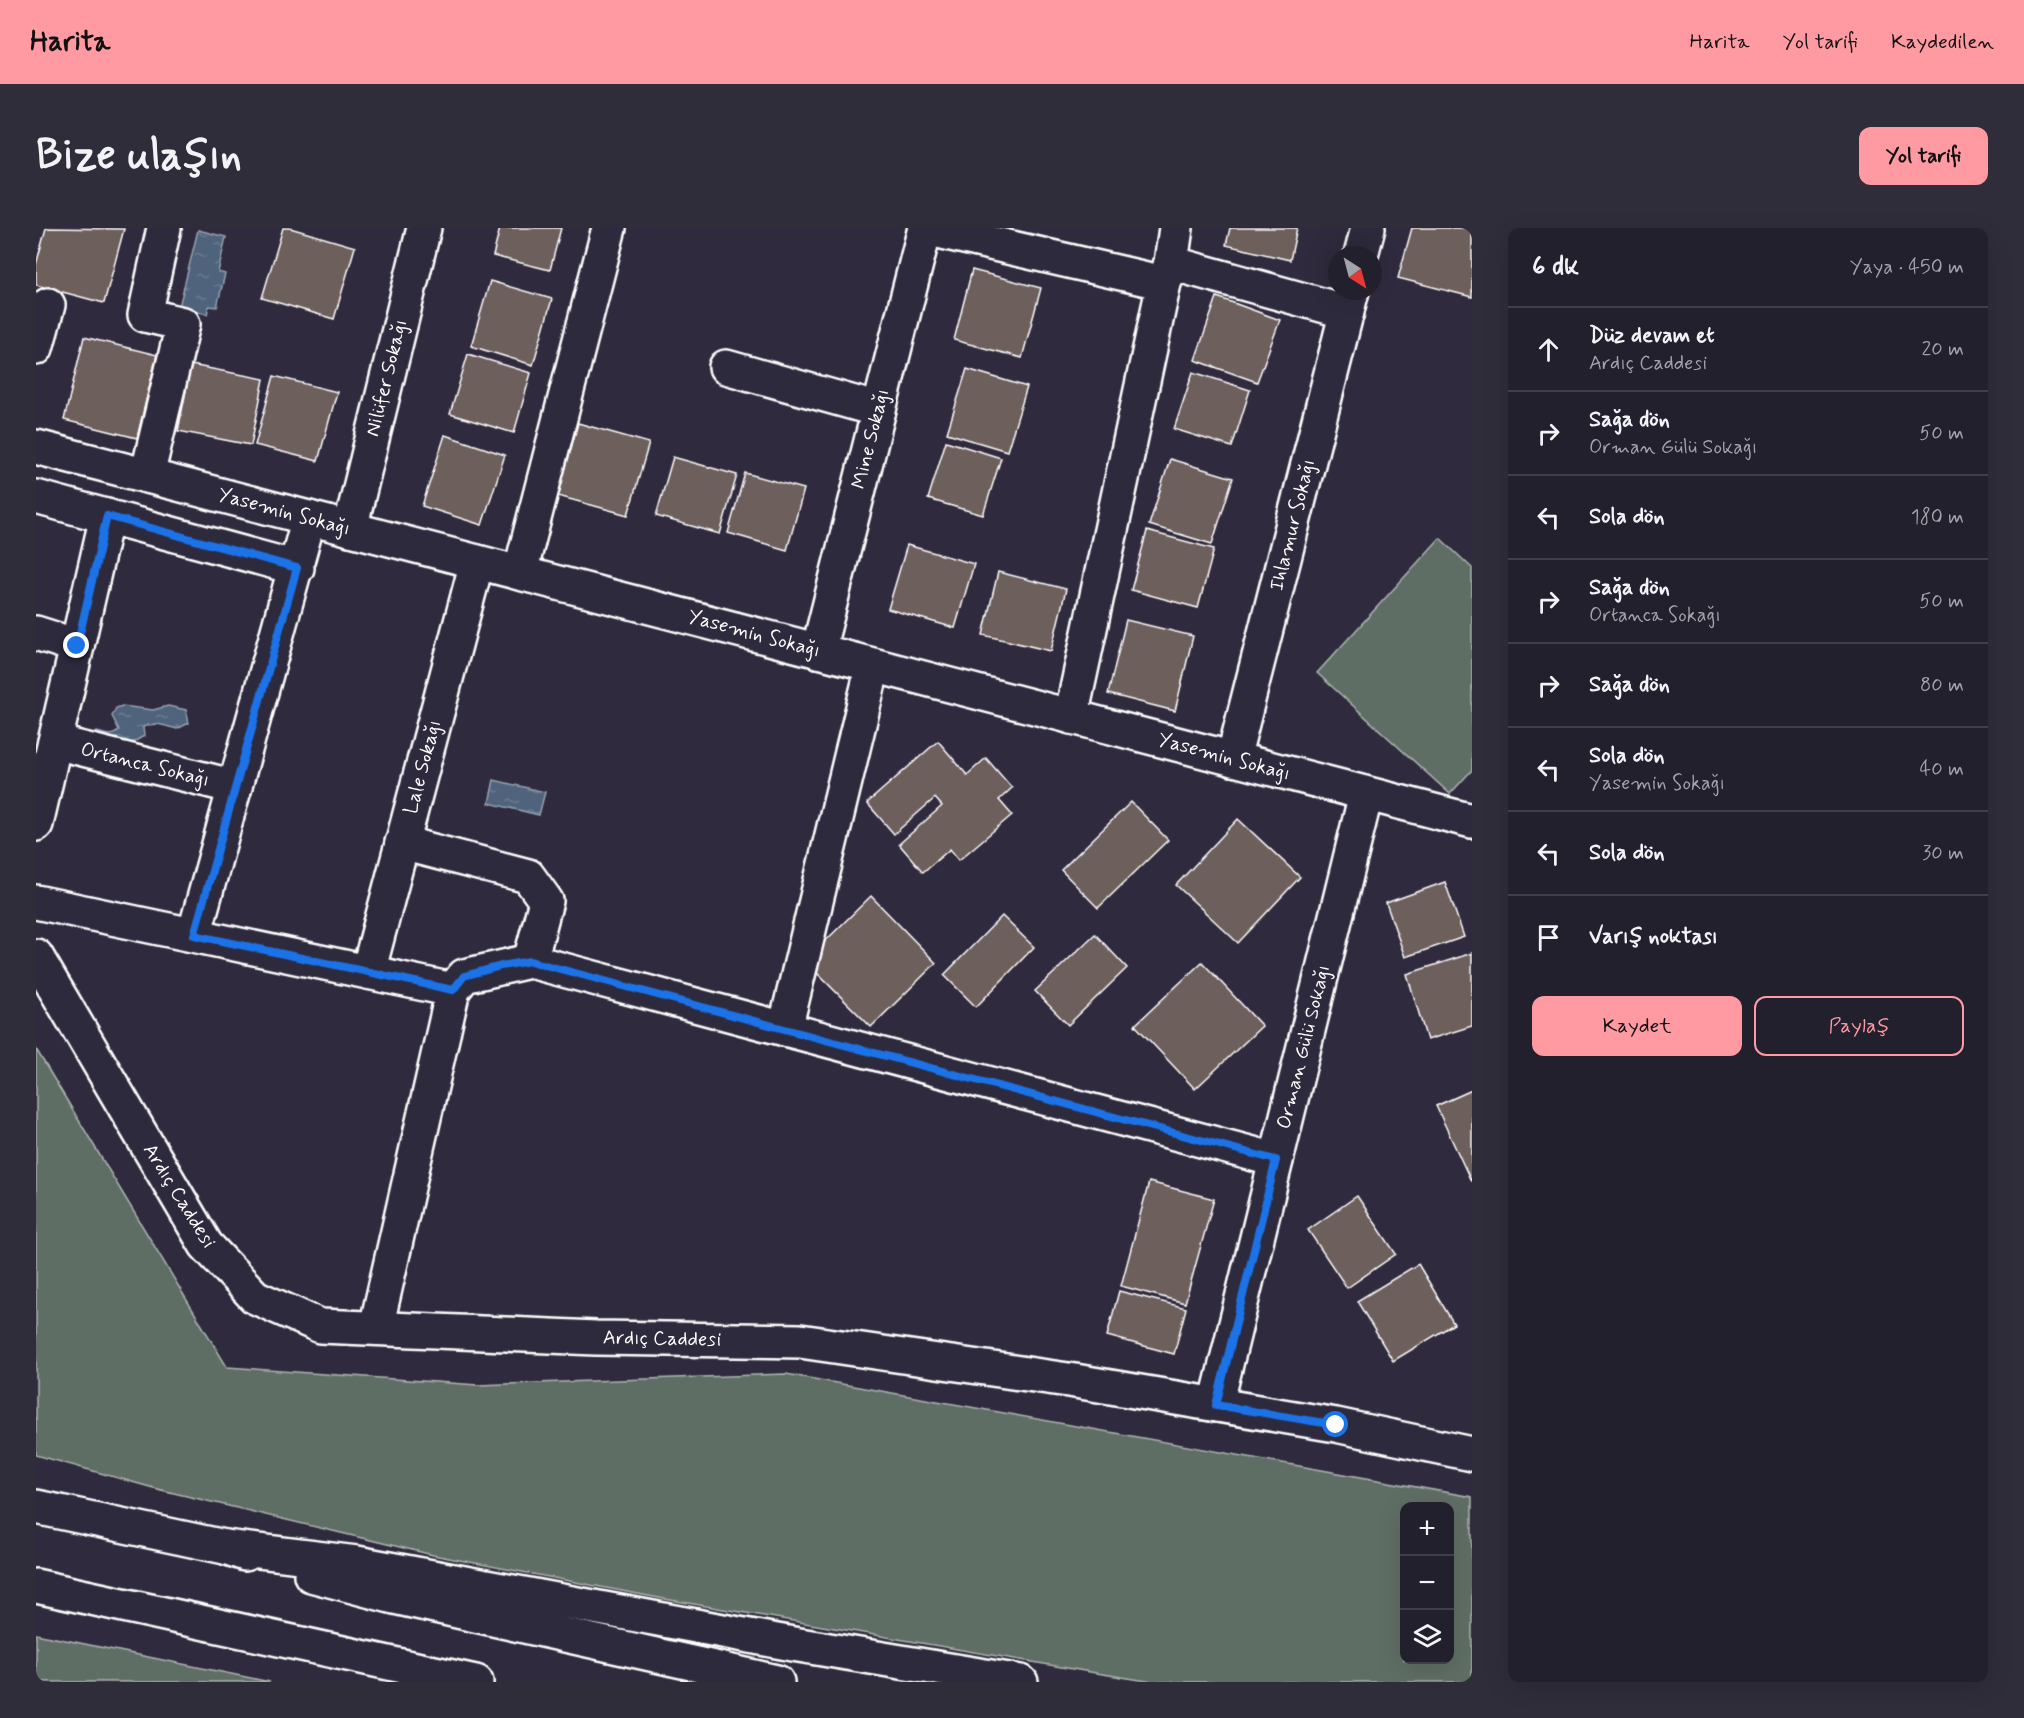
<!DOCTYPE html>
<html lang="tr">
<meta charset="utf-8">
<style>
:root{--surface:#23202e;--page:#2f2d3a;--text:#f1f3f6;--muted:#a3a3aa;--line:#403e4a;--accent:#ff9aa2}
body{margin:0;font-family:Mynerve,sans-serif;background:var(--page);color:var(--text)}
.controls{position:absolute;right:18px;bottom:18px;display:grid;overflow:hidden;border-radius:12px;box-shadow:0 6px 24px #0002}
.controls button{width:54px;height:54px;display:grid;place-items:center;padding:0;border:0;border-bottom:2px solid var(--line);background:var(--surface);color:var(--text);font:30px sans-serif}
.compass{position:absolute;left:1292px;top:18px;width:54px;height:54px;border-radius:50%;background:var(--surface);box-shadow:0 6px 24px #0002;rotate:144deg}
.stop{position:absolute;width:18px;height:18px;margin:-14px;border:4px solid #1a73e8;border-radius:50%;background:#fff}
.stop.end{background:#1a73e8;border-color:#fff;box-shadow:0 2px 6px #0008}
.list{margin:0;padding:0;list-style:none}
h2{display:flex;justify-content:space-between;align-items:center;height:78px;margin:0;padding:0 24px;font-size:26px}
h2 small{font-size:20px;font-weight:400;color:var(--muted)}
.list li{display:grid;grid-template-columns:39px 1fr auto;gap:18px;align-items:center;box-sizing:border-box;height:84px;padding:0 24px;border-top:2px solid var(--line)}
.list b{display:block;font-size:22px;white-space:nowrap}
.list p{margin:0;font-size:20px;white-space:nowrap;color:var(--muted)}
.list em{font-size:20px;font-style:normal;color:var(--muted)}
.actions{display:flex;gap:12px;padding:18px 24px}
.actions a{flex:1;padding:14px 0;border:2px solid var(--accent);border-radius:12px;text-align:center;font-size:21px;color:var(--accent)}
.actions .main{background:var(--accent);color:#111}
.icon{flex:none;width:33px;height:33px;fill:none;stroke:currentColor;stroke-width:2;stroke-linecap:round;stroke-linejoin:round}
.map{position:relative;flex:none;width:1436px;height:1454px;overflow:hidden;border-radius:12px}
header{display:flex;align-items:center;gap:36px;box-sizing:border-box;height:84px;padding:0 30px;background:var(--accent);color:#111}
header strong{font-size:28px}
nav{display:flex;gap:33px;margin-inline-start:auto;font-size:21px}
.intro{display:flex;align-items:center;justify-content:space-between;box-sizing:border-box;height:144px;padding:0 36px}
h1{margin:0;font-size:42px}
.button{padding:15px 27px;border-radius:12px;background:var(--accent);color:#111;font-size:21px;font-weight:700}
main{display:flex;gap:36px;padding:0 36px}
aside{flex:1;background:var(--surface);border-radius:12px;box-shadow:0 6px 24px #0002}
.map>svg:first-child{display:block}
.green{fill:#5e6e65;stroke:#aeb6b2;stroke-width:1.5;fill-rule:evenodd}
.water{fill:url(#water-ripples);stroke:#96a2b0;stroke-width:1.5}
.building{fill:#6d5f5b;stroke:#fff;stroke-width:1.5}
.lines{fill:none;stroke-linecap:round;stroke-linejoin:round}
.minor-casing{stroke:#fff;stroke-width:38}
.highway-casing{stroke:#fff;stroke-width:38}
.minor{stroke:#2f2a3d;stroke-width:33}
.highway{stroke:#2f2a3d;stroke-width:33}
.route{stroke:#1a73e8;stroke-width:8}
.labels{text-anchor:middle;dominant-baseline:central;stroke-width:4.5;stroke-linejoin:round;paint-order:stroke}
.street-label{font-size:20px;fill:#fff;stroke:#2f2a3d}
</style>
<header>
<strong>Harita</strong>
<nav><a>Harita</a><a>Yol tarifi</a><a>Kaydedilen</a></nav>
</header>
<div class="intro"><h1>Bize ulaşın</h1><a class="button">Yol tarifi</a></div>
<main>
<div class="map">
<svg width="1436" height="1454" viewBox="0 0 1436 1454">
<defs>
<pattern id="water-ripples" width="26" height="14" patternUnits="userSpaceOnUse" patternTransform="scale(1.5)"><rect width="26" height="14" fill="#50647c"/><path d="M2 4q2-2 4 0t4 0M15 11q2-2 4 0t4 0" fill="none" stroke="#6a7b90"/></pattern>
</defs>
<rect width="100%" height="100%" fill="#2f2a3d"/>
<filter id="ink" filterUnits="userSpaceOnUse"><feTurbulence type="fractalNoise" baseFrequency=".0167" numOctaves="2"/><feDisplacementMap in="SourceGraphic" scale="12" xChannelSelector="R" yChannelSelector="G"/><feConvolveMatrix kernelMatrix="1 2 1 2 8 2 1 2 1" color-interpolation-filters="sRGB"/></filter>
<g filter="url(#ink)">
<g class="green">
<path d="M1404,310L1436,340V542L1414,566L1281,445Z"/>
<path d="M0,821L191,1139L442,1157L750,1146L1436,1269V1454H1117L1054,1444L623,1370L397,1327L121,1261L0,1227ZM1414,1278V1432H1368V1278Z"/>
<path d="M0,1406L234,1454H0Z"/>
</g>
<g class="water">
<path d="M162,2L190,9L182,44L189,46L181,79L173,78L171,86L143,79Z"/>
<path d="M86,478L117,482L132,478L150,482L153,495L141,501C129,498 119,493 107,499L108,508L96,515H91L58,508L61,504C70,506 76,510 83,502L76,488L80,480Z"/>
<path d="M458,552L509,564L503,587L453,575Z"/>
</g>
<g class="building">
<path d="M10,0L88,1L68,75L0,57V37Z"/>
<path d="M247,0H254L319,19L298,91L226,70Z"/>
<path d="M464,0H525L514,42L457,28Z"/>
<path d="M1194,0H1261L1254,32L1190,17Z"/>
<path d="M1376,0H1436V69L1362,50Z"/>
<path d="M936,42L1005,60L986,130L918,112Z"/>
<path d="M454,53L516,71L497,137L435,118Z"/>
<path d="M1181,69L1244,92L1221,154L1159,132Z"/>
<path d="M48,109L121,127L101,210L28,192Z"/>
<path d="M432,126L495,145L478,205L414,186Z"/>
<path d="M155,137L228,151L215,217L142,203Z"/>
<path d="M931,141L991,159L971,223L911,205Z"/>
<path d="M1157,144L1214,162L1196,219L1138,201Z"/>
<path d="M238,148L301,164L282,233L219,217Z"/>
<path d="M542,195L613,215L592,287L522,268Z"/>
<path d="M409,207L469,227L446,297L386,278Z"/>
<path d="M910,213L965,230L947,287L892,271Z"/>
<path d="M637,229L701,247L684,306L620,288Z"/>
<path d="M1134,231L1197,250L1176,316L1113,297Z"/>
<path d="M709,245L768,261L751,322L692,305Z"/>
<path d="M1111,303L1178,321L1162,380L1095,362Z"/>
<path d="M871,317L938,336L919,400L852,381Z"/>
<path d="M962,344L1030,361L1015,423L947,407Z"/>
<path d="M1090,392L1157,408L1139,483L1072,466Z"/>
<path d="M902,513L931,547L950,530L976,560L963,572L976,587L923,632L914,621L887,644L863,616L906,578L899,570L858,606L831,575Z"/>
<path d="M1095,574L1132,612L1062,680L1025,642Z"/>
<path d="M1202,591L1264,649L1202,715L1140,657Z"/>
<path d="M1409,654L1428,709L1369,729L1350,675Z"/>
<path d="M835,668L900,735L835,799L769,733Z"/>
<path d="M966,688L998,719L940,779L908,747Z"/>
<path d="M1059,706L1091,740L1032,797L999,763Z"/>
<path d="M1436,725V798L1391,812L1371,746Z"/>
<path d="M1166,734L1226,798L1159,861L1099,797Z"/>
<path d="M1436,862V952L1435,953L1400,878Z"/>
<path d="M1113,954L1178,971L1149,1075L1085,1058Z"/>
<path d="M1321,968L1360,1026L1311,1060L1272,1002Z"/>
<path d="M1382,1036L1418,1096L1357,1133L1321,1073Z"/>
<path d="M1083,1063L1150,1080L1138,1126L1071,1108Z"/>
</g>
<g class="lines">
<g class="minor-casing">
<g id="minor">
<path d="M1140,0L1135,35L1311,84"/>
<path d="M1325,27L1332,0"/>
<path d="M0,120L12,77"/>
<path d="M690,139L843,182"/>
<path d="M0,219L1436,593"/>
<path d="M111,248L147,96L109,87L128,0"/>
<path d="M0,269L261,340"/>
<path d="M314,301L388,0"/>
<path d="M484,345L573,0"/>
<path d="M0,405L41,418"/>
<path d="M782,423L889,0L1128,55"/>
<path d="M1035,489L1128,55L1135,35"/>
<path d="M19,514L199,559"/>
<path d="M1197,531L1316,63"/>
<path d="M0,596L71,288"/>
<path d="M366,615L492,648L510,673L494,733"/>
<path d="M0,674L417,762"/>
<path d="M158,707L273,290"/>
<path d="M0,728L170,1017L219,1069L284,1098L560,1110L764,1113L1039,1153L1300,1197L1436,1226"/>
<path d="M332,744L441,334"/>
<path d="M749,801L837,438"/>
<path d="M340,1100L417,762L428,748L494,733L1240,932"/>
<path d="M1180,1177L1330,566"/>
</g>
</g>
<g class="highway-casing">
<g id="highway">
<path d="M0,1279L189,1319L209,1326"/>
<path d="M189,1319L321,1335L757,1416L985,1454"/>
<path d="M275,1347L358,1369L741,1454"/>
<path d="M0,1358L440,1454"/>
</g>
</g>
<use href="#minor" class="minor"/>
<use href="#highway" class="highway"/>
</g>
</g>
<g class="lines" filter="url(#ink)">
<path class="route" d="M41,418L71,288L261,340L158,707L417,762L428,748L465,738L494,733L1240,932L1180,1177L1300,1197"/>
</g>
<g class="labels">
<g class="street-label">
<text transform="translate(351 150) rotate(-76)">Nilüfer Sokağı</text>
<text transform="translate(835 211) rotate(-76)">Mine Sokağı</text>
<text transform="translate(248 284) rotate(15)">Yasemin Sokağı</text>
<text transform="translate(1257 297) rotate(-76)">Ihlamur Sokağı</text>
<text transform="translate(718 406) rotate(15)">Yasemin Sokağı</text>
<text transform="translate(1188 529) rotate(15)">Yasemin Sokağı</text>
<text transform="translate(109 537) rotate(14)">Ortanca Sokağı</text>
<text transform="translate(387 539) rotate(-75)">Lale Sokağı</text>
<text transform="translate(1268 819) rotate(-76)">Orman Gülü Sokağı</text>
<text transform="translate(143 968) rotate(58)">Ardıç Caddesi</text>
<text transform="translate(626 1111) rotate(1)">Ardıç Caddesi</text>
</g>
</g>
</svg>
<div class="controls">
<button>+</button>
<button>−</button>
<button><svg class="icon" aria-label="layers" viewBox="0 0 24 24"><path d="M12 4l9 5-9 5-9-5zM3 14l9 5 9-5"/></svg></button>
</div>
<svg class="compass" viewBox="-18 -18 36 36"><path d="M0-13l5 13h-10z" fill="#e53935"/><path d="M0 13l5-13h-10z" fill="#a3a3aa"/></svg>
<div class="stop" style="left:1300px;top:1197px"></div>
<div class="stop end" style="left:41px;top:418px"></div>
</div>
<aside>
<h2>6 dk<small>Yaya · 450 m</small></h2>
<ul class="list">
<li><svg class="icon" aria-label="ahead" viewBox="0 0 24 24"><path d="M12 20V5M6 11l6-6 6 6"/></svg><div><b>Düz devam et</b><p>Ardıç Caddesi</p></div><em>20 m</em></li>
<li><svg class="icon" aria-label="right" viewBox="0 0 24 24"><path d="M7 20v-9h11M14 6l5 5-5 5"/></svg><div><b>Sağa dön</b><p>Orman Gülü Sokağı</p></div><em>50 m</em></li>
<li><svg class="icon" aria-label="left" viewBox="0 0 24 24"><path d="M17 20v-9H6M10 6l-5 5 5 5"/></svg><div><b>Sola dön</b></div><em>180 m</em></li>
<li><svg class="icon" aria-label="right" viewBox="0 0 24 24"><path d="M7 20v-9h11M14 6l5 5-5 5"/></svg><div><b>Sağa dön</b><p>Ortanca Sokağı</p></div><em>50 m</em></li>
<li><svg class="icon" aria-label="right" viewBox="0 0 24 24"><path d="M7 20v-9h11M14 6l5 5-5 5"/></svg><div><b>Sağa dön</b></div><em>80 m</em></li>
<li><svg class="icon" aria-label="left" viewBox="0 0 24 24"><path d="M17 20v-9H6M10 6l-5 5 5 5"/></svg><div><b>Sola dön</b><p>Yasemin Sokağı</p></div><em>40 m</em></li>
<li><svg class="icon" aria-label="left" viewBox="0 0 24 24"><path d="M17 20v-9H6M10 6l-5 5 5 5"/></svg><div><b>Sola dön</b></div><em>30 m</em></li>
<li><svg class="icon" aria-label="arrive" viewBox="0 0 24 24"><path d="M6 21V4h12l-3 4 3 4H6"/></svg><div><b>Varış noktası</b></div></li>
</ul>
<div class="actions"><a class="main">Kaydet</a><a>Paylaş</a></div>
</aside>
</main>
